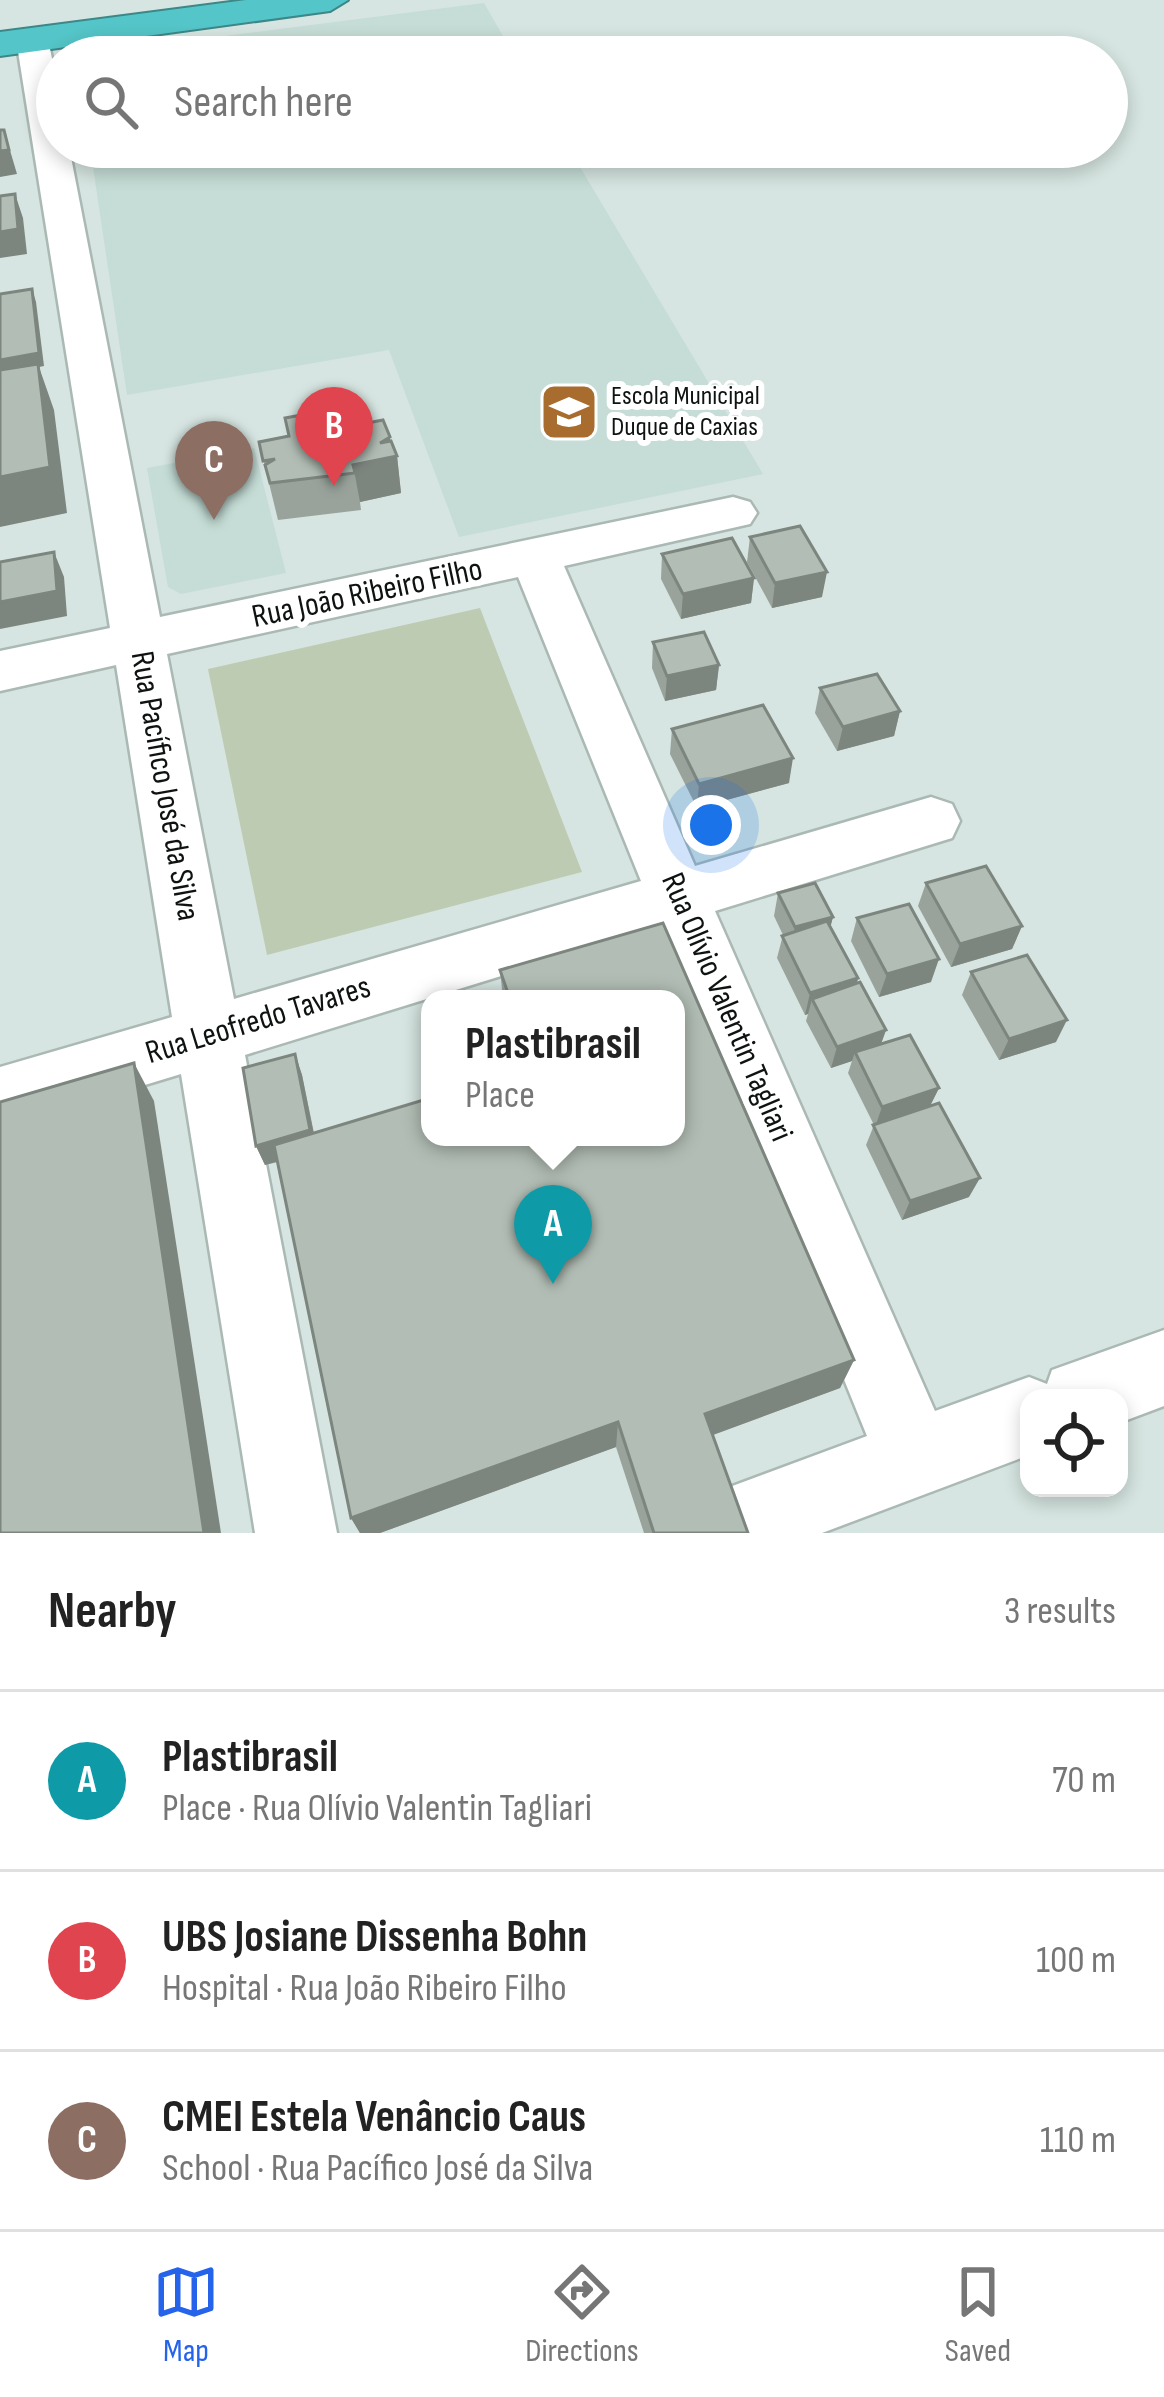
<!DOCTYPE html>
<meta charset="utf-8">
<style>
:root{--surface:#fff;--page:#f6f6f6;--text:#222;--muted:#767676;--line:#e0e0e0;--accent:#2563eb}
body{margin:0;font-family:"Sofia Sans Condensed",sans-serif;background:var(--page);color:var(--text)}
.controls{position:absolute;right:36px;bottom:36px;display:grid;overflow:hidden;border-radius:24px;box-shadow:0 6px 18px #0003}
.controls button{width:108px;height:108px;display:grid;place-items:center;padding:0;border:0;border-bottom:3px solid var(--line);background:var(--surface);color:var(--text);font:60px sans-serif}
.you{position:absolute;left:711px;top:825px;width:42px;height:42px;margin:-30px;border:9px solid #fff;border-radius:50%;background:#1a73e8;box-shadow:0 0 0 18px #1a73e833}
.badge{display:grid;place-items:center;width:78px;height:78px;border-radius:50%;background:var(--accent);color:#fff;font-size:39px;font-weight:700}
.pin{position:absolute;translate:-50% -99px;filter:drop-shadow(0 3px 6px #0008)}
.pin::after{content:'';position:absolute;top:63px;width:42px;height:36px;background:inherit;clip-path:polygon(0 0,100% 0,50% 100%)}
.popup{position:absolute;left:421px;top:990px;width:264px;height:156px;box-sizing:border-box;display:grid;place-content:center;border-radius:24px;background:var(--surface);filter:drop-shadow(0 3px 9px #0005);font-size:39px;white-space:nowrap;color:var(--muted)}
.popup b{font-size:45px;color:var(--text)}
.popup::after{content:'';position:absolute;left:50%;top:100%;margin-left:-24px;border:24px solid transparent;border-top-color:var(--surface)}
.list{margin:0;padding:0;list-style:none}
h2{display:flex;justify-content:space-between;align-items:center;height:156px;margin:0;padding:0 48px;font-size:51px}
h2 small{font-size:39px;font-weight:400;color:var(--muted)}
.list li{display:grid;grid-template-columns:78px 1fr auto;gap:36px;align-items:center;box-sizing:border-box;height:180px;padding:0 48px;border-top:3px solid var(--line)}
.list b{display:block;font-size:45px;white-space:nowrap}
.list p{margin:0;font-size:39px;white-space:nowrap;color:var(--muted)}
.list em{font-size:39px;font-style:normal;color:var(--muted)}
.icon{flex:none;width:66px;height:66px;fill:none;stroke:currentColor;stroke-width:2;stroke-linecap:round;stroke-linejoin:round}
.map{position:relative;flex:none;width:1164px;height:1533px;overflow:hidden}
.search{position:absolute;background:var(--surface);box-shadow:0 6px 18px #0003;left:36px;right:36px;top:36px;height:132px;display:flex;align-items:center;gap:30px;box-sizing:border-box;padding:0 42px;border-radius:66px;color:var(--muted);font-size:45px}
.sheet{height:696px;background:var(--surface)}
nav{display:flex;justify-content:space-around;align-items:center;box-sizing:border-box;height:168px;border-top:3px solid var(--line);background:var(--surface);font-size:33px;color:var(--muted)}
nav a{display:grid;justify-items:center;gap:6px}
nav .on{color:var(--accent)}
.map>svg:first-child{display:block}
.built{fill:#c5ddd6}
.green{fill:#becbb3}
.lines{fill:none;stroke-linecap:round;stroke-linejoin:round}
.minor-casing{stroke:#abb9b5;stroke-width:5}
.highway-casing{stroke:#3c8788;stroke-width:4}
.minor{fill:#fff;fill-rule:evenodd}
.highway{fill:#54c5c8;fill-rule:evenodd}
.wall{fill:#99a39c}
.shaded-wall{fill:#7d857f}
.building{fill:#b2beb5;stroke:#7d857f;stroke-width:3}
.labels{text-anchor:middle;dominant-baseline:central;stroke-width:12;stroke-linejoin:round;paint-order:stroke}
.far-poi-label{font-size:27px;fill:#0e1311;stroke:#fff;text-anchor:start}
.street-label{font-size:33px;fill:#0e1311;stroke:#fff}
</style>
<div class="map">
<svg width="1164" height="1533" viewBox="0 0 1164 1533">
<rect width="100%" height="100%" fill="#d6e5e1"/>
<g class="built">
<path d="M484,3L515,57L76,55Z"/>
<path d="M90,147H568L763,474L459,537L389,350L127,395Z"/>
<path d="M254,448L286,573L181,594L168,587L147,468Z"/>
</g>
<path class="green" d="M480,608L582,872L267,955L208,669Z"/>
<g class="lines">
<g class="minor-casing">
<path id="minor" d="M32,29L48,39L57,83V147H69L160,617L733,497L750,502L757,513L750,524L564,566L695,866L931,797L952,804L960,821L952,838L715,911L935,1411L1029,1377L1047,1384L1052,1370L1164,1330V1406L1119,1423V1398H1029V1455L822,1533H690L700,1498L867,1436L660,927L245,1055L337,1533H255L181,1074L0,1129V1067L172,1017L116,665L0,691V651L110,628L16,39ZM518,577L641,881L234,999L167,654Z"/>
</g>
<g class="highway-casing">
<path id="highway" d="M246,0H348L330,11L0,56V32Z"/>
</g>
<use href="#minor" class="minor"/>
<use href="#highway" class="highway"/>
</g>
<g class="wall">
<path d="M285,418L352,426L390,441L397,456L401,493L360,502L361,510L278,520L259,442L288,436Z"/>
<path d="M750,537L822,597L772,608L747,562Z"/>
<path d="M662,554L754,578L751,603L681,619L661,579Z"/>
<path d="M653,642L719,665L716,690L665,701L652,668Z"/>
<path d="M820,688L900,711L894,736L837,751L815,713Z"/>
<path d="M672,729L789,783L697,808L670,754Z"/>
<path d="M926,883L1022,926L1012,949L951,967L918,906Z"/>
<path d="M778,893L833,917L830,927L858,978L857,983L886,1030L881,1044L939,1088L930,1106L969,1197L902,1220L866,1145L874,1125L848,1073L852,1061L831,1068L806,1021L808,1014L805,1015L777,958L783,935L774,916Z"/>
<path d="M857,918L931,982L879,997L851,941Z"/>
<path d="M663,923L854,1360L840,1388L713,1435L748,1533H644L616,1447L380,1533H360L351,1518L278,1162L265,1165L256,1146L243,1068L295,1054L302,1075L314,1133L430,1098V1137H676V999H503L500,970Z"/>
<path d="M971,972L1056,1042L999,1060L962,995Z"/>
</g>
<g class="shaded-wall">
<path d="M4,130L17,174L0,177V151Z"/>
<path d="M15,194L23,218L27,254L0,258V232Z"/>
<path d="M32,289L36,302L44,366L39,367L54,410L67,513L0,527V360Z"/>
<path d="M390,437L392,457L397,456L401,493L360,502L353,465Z"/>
<path d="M54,552L64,577L67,616L0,629V602Z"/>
<path d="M827,572L822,597L772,608L775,583Z"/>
<path d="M754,578L751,603L681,619L683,594Z"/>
<path d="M719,665L716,690L665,701L667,676Z"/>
<path d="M900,711L894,736L837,751L843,727Z"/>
<path d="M793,758L789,783L697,808L699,784Z"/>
<path d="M833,917L827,940L790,950L795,927Z"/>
<path d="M1022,926L1012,949L951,967L960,944Z"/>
<path d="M939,959L931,982L879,997L887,974Z"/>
<path d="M858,978L852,1001L812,999L808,1014L805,1015L810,993Z"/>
<path d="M1067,1020L1056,1042L999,1060L1009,1039Z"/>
<path d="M886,1030L878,1052H855L852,1061L831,1068L837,1047Z"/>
<path d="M295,1054L302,1075L317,1150L265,1165L256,1146Z"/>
<path d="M134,1063L154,1101L221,1533H204Z"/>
<path d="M939,1088L929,1108L875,1127L882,1107Z"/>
<path d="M980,1178L969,1197L902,1220L910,1201Z"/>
<path d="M854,1360L840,1388L699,1440L705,1414Z"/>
<path d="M618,1422L616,1447L380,1533H360L351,1518Z"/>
</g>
<g class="building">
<path d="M0,130H4L9,150L0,151Z"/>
<path d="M15,194L18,229L0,232V196Z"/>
<path d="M32,289L39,353L0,360V294Z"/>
<path d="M38,364L50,467L0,477V370Z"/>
<path d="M346,407L352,426L383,420L390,437L380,443L391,441L397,456L353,465L355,473L270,483L265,465L275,459L263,461L259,442L289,436L285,418Z"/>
<path d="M800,526L827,572L775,583L750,537Z"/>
<path d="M732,538L754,578L683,594L662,554Z"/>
<path d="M54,552L57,591L0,602V562Z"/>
<path d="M704,632L719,665L667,676L653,642Z"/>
<path d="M877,674L900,711L843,727L820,688Z"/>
<path d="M763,705L793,758L699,784L672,729Z"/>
<path d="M986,866L1022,926L960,944L926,883Z"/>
<path d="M815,883L833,917L795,927L778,893Z"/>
<path d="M909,904L939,959L887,974L857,918Z"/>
<path d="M827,921L858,978L810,993L782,936Z"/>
<path d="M663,923L854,1360L705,1414L748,1533H654L618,1422L351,1518L274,1145L430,1098V1137H676V999H510L500,970Z"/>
<path d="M1027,955L1067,1020L1009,1039L971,972Z"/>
<path d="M860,982L886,1030L837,1047L812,999Z"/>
<path d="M910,1035L939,1088L882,1107L855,1052Z"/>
<path d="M295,1054L310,1130L256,1146L243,1068Z"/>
<path d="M134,1063L204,1533H0V1102Z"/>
<path d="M939,1103L980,1178L910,1201L873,1125Z"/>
</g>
<defs>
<g id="school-square" transform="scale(3)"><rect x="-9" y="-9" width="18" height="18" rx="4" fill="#a86d2e" stroke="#fff"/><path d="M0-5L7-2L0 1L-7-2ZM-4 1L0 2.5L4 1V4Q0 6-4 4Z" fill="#fff"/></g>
</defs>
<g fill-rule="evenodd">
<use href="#school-square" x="569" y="412"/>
</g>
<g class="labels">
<g class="far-poi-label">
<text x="611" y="396">Escola Municipal<tspan x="611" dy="31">Duque de Caxias</tspan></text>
</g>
<g class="street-label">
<text transform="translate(367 593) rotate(-12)">Rua João Ribeiro Filho</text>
<text transform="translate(165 786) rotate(80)">Rua Pacífico José da Silva</text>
<text transform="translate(727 1007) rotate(67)">Rua Olívio Valentin Tagliari</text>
<text transform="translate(258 1020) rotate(-17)">Rua Leofredo Tavares</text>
</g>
</g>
</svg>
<div class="controls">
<button><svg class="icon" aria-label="locate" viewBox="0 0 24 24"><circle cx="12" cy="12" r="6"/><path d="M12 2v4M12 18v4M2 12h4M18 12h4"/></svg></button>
</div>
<div class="you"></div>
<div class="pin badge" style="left:553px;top:1284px;background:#0f9aa8">A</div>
<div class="popup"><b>Plastibrasil</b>Place</div>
<div class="pin badge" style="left:334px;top:486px;background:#e0444e">B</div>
<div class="pin badge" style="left:214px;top:520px;background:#8d6e63">C</div>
<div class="search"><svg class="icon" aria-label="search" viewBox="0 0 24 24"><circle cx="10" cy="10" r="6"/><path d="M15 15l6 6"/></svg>Search here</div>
</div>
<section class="sheet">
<h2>Nearby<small>3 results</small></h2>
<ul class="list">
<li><span class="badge" style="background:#0f9aa8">A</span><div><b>Plastibrasil</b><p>Place · Rua Olívio Valentin Tagliari</p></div><em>70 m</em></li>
<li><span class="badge" style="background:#e0444e">B</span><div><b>UBS Josiane Dissenha Bohn</b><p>Hospital · Rua João Ribeiro Filho</p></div><em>100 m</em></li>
<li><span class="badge" style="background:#8d6e63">C</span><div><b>CMEI Estela Venâncio Caus</b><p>School · Rua Pacífico José da Silva</p></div><em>110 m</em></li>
</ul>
</section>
<nav>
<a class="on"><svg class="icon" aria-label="map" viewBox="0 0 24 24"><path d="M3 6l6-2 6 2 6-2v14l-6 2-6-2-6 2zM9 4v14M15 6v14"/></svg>Map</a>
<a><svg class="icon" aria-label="directions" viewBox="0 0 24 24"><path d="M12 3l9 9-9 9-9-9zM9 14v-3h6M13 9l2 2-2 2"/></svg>Directions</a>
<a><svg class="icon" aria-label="saved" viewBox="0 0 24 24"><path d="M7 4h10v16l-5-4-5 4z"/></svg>Saved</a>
</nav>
